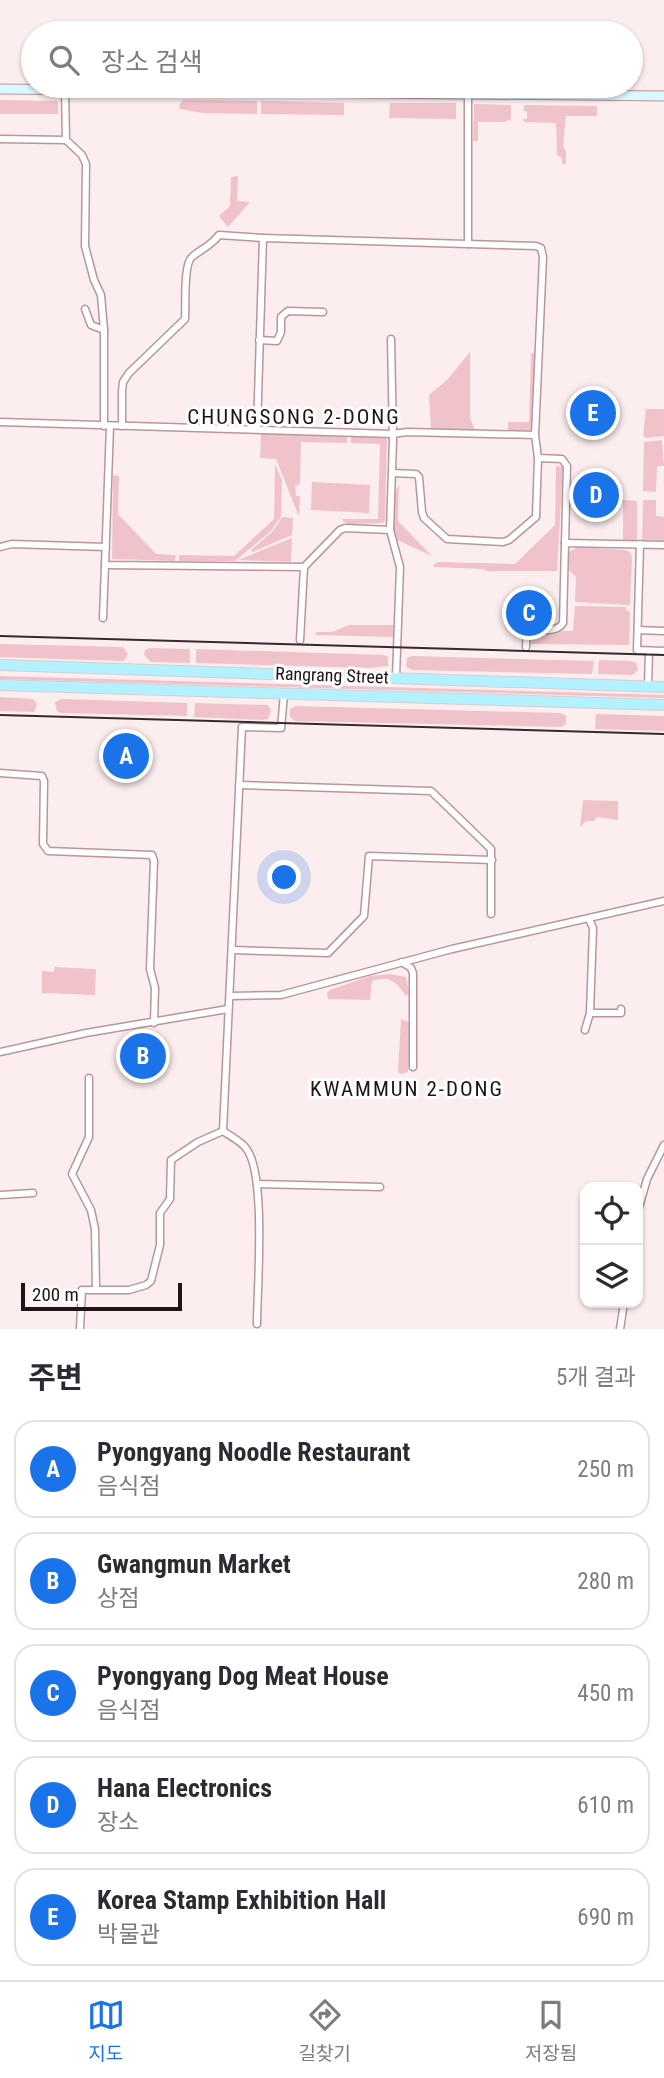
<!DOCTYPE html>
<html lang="ko">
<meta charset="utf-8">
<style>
:root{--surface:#fff;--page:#f7f7f7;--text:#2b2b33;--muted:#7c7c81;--line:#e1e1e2;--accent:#1a73e8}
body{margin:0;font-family:"Roboto Condensed","Noto Sans KR",sans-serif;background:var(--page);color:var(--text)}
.controls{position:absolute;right:21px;bottom:21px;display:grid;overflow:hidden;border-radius:14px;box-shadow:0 2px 5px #0004}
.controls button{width:63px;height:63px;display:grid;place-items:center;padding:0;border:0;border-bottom:2px solid var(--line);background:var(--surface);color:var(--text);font:35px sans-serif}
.scale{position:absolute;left:21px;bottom:18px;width:161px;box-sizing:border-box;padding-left:7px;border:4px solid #1f1315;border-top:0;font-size:19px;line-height:24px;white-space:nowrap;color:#1f1315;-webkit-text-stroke:5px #fefefe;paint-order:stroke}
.you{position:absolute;left:285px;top:878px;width:24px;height:24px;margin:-18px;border:5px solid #fff;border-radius:50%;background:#1a73e8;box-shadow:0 0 0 10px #1a73e833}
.badge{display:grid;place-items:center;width:46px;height:46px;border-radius:50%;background:var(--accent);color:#fff;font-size:23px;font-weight:700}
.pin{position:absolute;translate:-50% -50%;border:4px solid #fff;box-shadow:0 2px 7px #0006}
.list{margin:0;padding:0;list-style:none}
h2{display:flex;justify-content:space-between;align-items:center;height:91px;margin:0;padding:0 28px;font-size:30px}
h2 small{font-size:23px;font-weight:400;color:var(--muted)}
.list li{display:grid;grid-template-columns:46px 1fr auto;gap:21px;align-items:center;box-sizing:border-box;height:98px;margin:0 14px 14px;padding:0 14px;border:2px solid var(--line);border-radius:21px}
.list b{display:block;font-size:26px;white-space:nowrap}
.list p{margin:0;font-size:23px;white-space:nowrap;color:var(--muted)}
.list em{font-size:23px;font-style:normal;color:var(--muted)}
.icon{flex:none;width:38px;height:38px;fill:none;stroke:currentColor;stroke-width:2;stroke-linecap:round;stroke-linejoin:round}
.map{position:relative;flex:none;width:664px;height:1329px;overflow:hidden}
.search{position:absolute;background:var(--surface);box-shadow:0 2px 5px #0004;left:21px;right:21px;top:21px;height:77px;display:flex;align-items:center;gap:18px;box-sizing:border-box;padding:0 24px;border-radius:38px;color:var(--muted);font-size:26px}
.sheet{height:651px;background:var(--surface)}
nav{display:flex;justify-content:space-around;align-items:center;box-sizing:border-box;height:98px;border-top:2px solid var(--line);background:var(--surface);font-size:19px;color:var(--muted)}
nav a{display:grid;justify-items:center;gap:4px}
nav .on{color:var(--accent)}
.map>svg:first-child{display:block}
.green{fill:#f0c3ca}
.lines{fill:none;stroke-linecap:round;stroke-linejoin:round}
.minor-casing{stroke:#b8969b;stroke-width:9}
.secondary-casing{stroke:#b8969b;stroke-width:11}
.primary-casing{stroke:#d2d0d0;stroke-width:12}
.minor{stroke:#fff;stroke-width:6}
.secondary{stroke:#d9f8ff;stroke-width:9}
.primary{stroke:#b3f1fe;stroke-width:10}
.tram{stroke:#362a2c;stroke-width:2}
.labels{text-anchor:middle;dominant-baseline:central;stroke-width:6;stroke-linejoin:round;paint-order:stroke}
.street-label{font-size:18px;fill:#1f1315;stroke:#fefefe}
.quarter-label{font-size:21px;letter-spacing:2px;fill:#1f1315;stroke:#fefefe}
</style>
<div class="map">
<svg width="664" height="1329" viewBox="0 0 664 1329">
<rect width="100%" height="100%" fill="#fcedef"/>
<g class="green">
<path d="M0,100L58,101V114H0Z"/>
<path d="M183,100L257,101V114L203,113L180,109L179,105Z"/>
<path d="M261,101L344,103V115L261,114Z"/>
<path d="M390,103H456V119L389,118Z"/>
<path d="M474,104L511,105V119L504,122H478V141H473Z"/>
<path d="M524,105L597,106V116H566L563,146L566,151V164H562V158L557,155L556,123L524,122L522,119H527V111H524Z"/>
<path d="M238,176L237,201L250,202L228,227L219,216L230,206L231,177Z"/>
<path d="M470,352V418L475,430L431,429L429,395L447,380Z"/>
<path d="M531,353H536L532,430L508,431V422H529Z"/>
<path d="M646,409H664V436L646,438L643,436Z"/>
<path d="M261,433L347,435V443L301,442L300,484L295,486L296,496H300L299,517L276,459L260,458Z"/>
<path d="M351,435L387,436L385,520L383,523L348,524L343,521V519H378L380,444L351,443Z"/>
<path d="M662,440L664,466H657L656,492L643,491L644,442Z"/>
<path d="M275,464L282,480L281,516L272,530L235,561H179V555L234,556L274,519Z"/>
<path d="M556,466L563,467L557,571H487L483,569L433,567L434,564L439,562L515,564L555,525Z"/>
<path d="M113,475L119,476L118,514L156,554L176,555L175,561L112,559Z"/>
<path d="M312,482L370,485L369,513L311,510Z"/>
<path d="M399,485L398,521L432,556L395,539C391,524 389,498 399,485Z"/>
<path d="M623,500L637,501V541H623Z"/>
<path d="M643,500H656V516L664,517V540H642Z"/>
<path d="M282,517L293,518L292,535L252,552L251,550L273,531Z"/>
<path d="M292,538L291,562L238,560Z"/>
<path d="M578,547L625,550L630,552L632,558L630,605L575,602L576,577L569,570V552Z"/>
<path d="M575,606L626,607V610L630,612L629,645L530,644V631H573Z"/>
<path d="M349,625H394V637L315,635L317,632H332Z"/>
<path d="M0,644L123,647L128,654L125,660L121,661L0,657Z"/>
<path d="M150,648L190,649V663L151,662L144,655L145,650Z"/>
<path d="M196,649L384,655L388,657V666L369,668L196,663Z"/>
<path d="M412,656L594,661L592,674L412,670L406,667L407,658Z"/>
<path d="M599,660L631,661L636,663L638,670L632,675L598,674Z"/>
<path d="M0,676L664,695V698L0,679Z"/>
<path d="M0,697L33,699L37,704L34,712L0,711Z"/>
<path d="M61,699L187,703V716L61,713L57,711L55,702Z"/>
<path d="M195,703L268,705L271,711L268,719L263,720L194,717Z"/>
<path d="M296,706L561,713L566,716V724L561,727L295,721L290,717V709Z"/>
<path d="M596,714L664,716V731L595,729Z"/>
<path d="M583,800L618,801V820L597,817L594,821H586L580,827Z"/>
<path d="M55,967L96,969L95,995L42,993V971L54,972Z"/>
<path d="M390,974L406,977L409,993L406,996C396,982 390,975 372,981L370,1000L328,999L327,993L330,990L370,976Z"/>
<path d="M401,1019L409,1022L411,1032L408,1072L401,1074L398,1072Z"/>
</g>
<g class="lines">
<g class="minor-casing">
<g id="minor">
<path d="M65,89L66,140L82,155L86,164L85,246L94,280L101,295L104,330"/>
<path d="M0,139L66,140"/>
<path d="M468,244V95"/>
<path d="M85,309L91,325L104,330V426"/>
<path d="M391,339L393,440L390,530L400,567L396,677"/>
<path d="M259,340L277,341L281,332V317L288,311L323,312"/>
<path d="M0,422L393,434L407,432L535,435L538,458L562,459L567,466L565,543"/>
<path d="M110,426L105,565L304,567L340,530L345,528L390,530"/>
<path d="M122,426V391L123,382L129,373L185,319C186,307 183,264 192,257C201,249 211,246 219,235L263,238"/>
<path d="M257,429L263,238L536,246L541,248L543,257L535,435"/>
<path d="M392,473L416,474L419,477L422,512L424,518L447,539L503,542L509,540L536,517L538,458"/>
<path d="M640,544L637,650L664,651"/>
<path d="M0,547L12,544L106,547"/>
<path d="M103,618L105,565"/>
<path d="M638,630L664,631"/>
<path d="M300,640L304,567"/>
<path d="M526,647L527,629C538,629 556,634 563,623L565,543L664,545"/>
<path d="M648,687L649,651"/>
<path d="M0,773L42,776L44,781L43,844L48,851L152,855L154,861L150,969L155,988L154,1023"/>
<path d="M239,785L431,791L491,849V914"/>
<path d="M233,950L328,953L364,916L369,856L492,860"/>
<path d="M402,962L411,968L413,973V1067"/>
<path d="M231,996L281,995L452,949L664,901"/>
<path d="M590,1013H621V1009"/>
<path d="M585,1030L590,1013L593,928L589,919"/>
<path d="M0,1052L86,1033L228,1009"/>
<path d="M89,1078V1137L72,1174L91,1210L95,1229L96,1289"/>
<path d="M257,1184L380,1187"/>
<path d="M0,1195L33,1193"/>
<path d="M638,1211L647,1179L664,1145"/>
<path d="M257,1324C257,1289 267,1170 245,1147C239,1140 230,1136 223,1131C229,996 236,861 242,727L281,728L284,694"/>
<path d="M80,1329L82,1290H129L146,1285L151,1281L160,1245V1213L170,1199L171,1160L198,1142L223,1131"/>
<path d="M620,1329L624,1303"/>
</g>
</g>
<g class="secondary-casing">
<path id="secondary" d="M0,89L664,96"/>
</g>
<g class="primary-casing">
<g id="primary">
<path d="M0,665L664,687"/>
<path d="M0,685L664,705"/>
</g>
</g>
<use href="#minor" class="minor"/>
<use href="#secondary" class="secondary"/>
<use href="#primary" class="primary"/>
<g class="tram">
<path d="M0,636L664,655"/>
<path d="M0,715L664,734"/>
</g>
</g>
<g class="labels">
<g class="street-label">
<text transform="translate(332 675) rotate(2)">Rangrang Street</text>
</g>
<g class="quarter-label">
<text x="294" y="417">CHUNGSONG 2-DONG</text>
<text x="407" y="1089">KWAMMUN 2-DONG</text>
</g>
</g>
</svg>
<div class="controls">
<button><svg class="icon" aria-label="locate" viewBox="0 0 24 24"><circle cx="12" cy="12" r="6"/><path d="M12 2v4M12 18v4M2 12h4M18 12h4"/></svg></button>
<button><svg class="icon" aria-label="layers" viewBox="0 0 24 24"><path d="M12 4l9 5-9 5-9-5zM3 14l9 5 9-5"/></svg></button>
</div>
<div class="scale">200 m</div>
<div class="you"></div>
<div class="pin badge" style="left:126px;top:756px">A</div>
<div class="pin badge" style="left:143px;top:1056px">B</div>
<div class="pin badge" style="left:529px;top:613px">C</div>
<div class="pin badge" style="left:596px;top:495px">D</div>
<div class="pin badge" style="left:593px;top:413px">E</div>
<div class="search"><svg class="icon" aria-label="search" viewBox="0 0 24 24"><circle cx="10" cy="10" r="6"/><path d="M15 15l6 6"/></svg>장소 검색</div>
</div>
<section class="sheet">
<h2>주변<small>5개 결과</small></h2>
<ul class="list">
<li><span class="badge">A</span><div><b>Pyongyang Noodle Restaurant</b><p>음식점</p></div><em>250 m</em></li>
<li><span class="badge">B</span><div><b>Gwangmun Market</b><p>상점</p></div><em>280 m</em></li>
<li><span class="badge">C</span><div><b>Pyongyang Dog Meat House</b><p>음식점</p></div><em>450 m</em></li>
<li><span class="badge">D</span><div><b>Hana Electronics</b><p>장소</p></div><em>610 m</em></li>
<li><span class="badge">E</span><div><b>Korea Stamp Exhibition Hall</b><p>박물관</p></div><em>690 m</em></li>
</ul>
</section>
<nav>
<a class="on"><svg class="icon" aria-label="map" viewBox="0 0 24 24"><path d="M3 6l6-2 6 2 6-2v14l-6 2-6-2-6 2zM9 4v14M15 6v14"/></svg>지도</a>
<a><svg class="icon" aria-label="directions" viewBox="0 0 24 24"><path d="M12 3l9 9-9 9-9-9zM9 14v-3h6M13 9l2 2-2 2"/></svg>길찾기</a>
<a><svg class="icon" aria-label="saved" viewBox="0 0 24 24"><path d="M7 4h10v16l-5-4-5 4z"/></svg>저장됨</a>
</nav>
